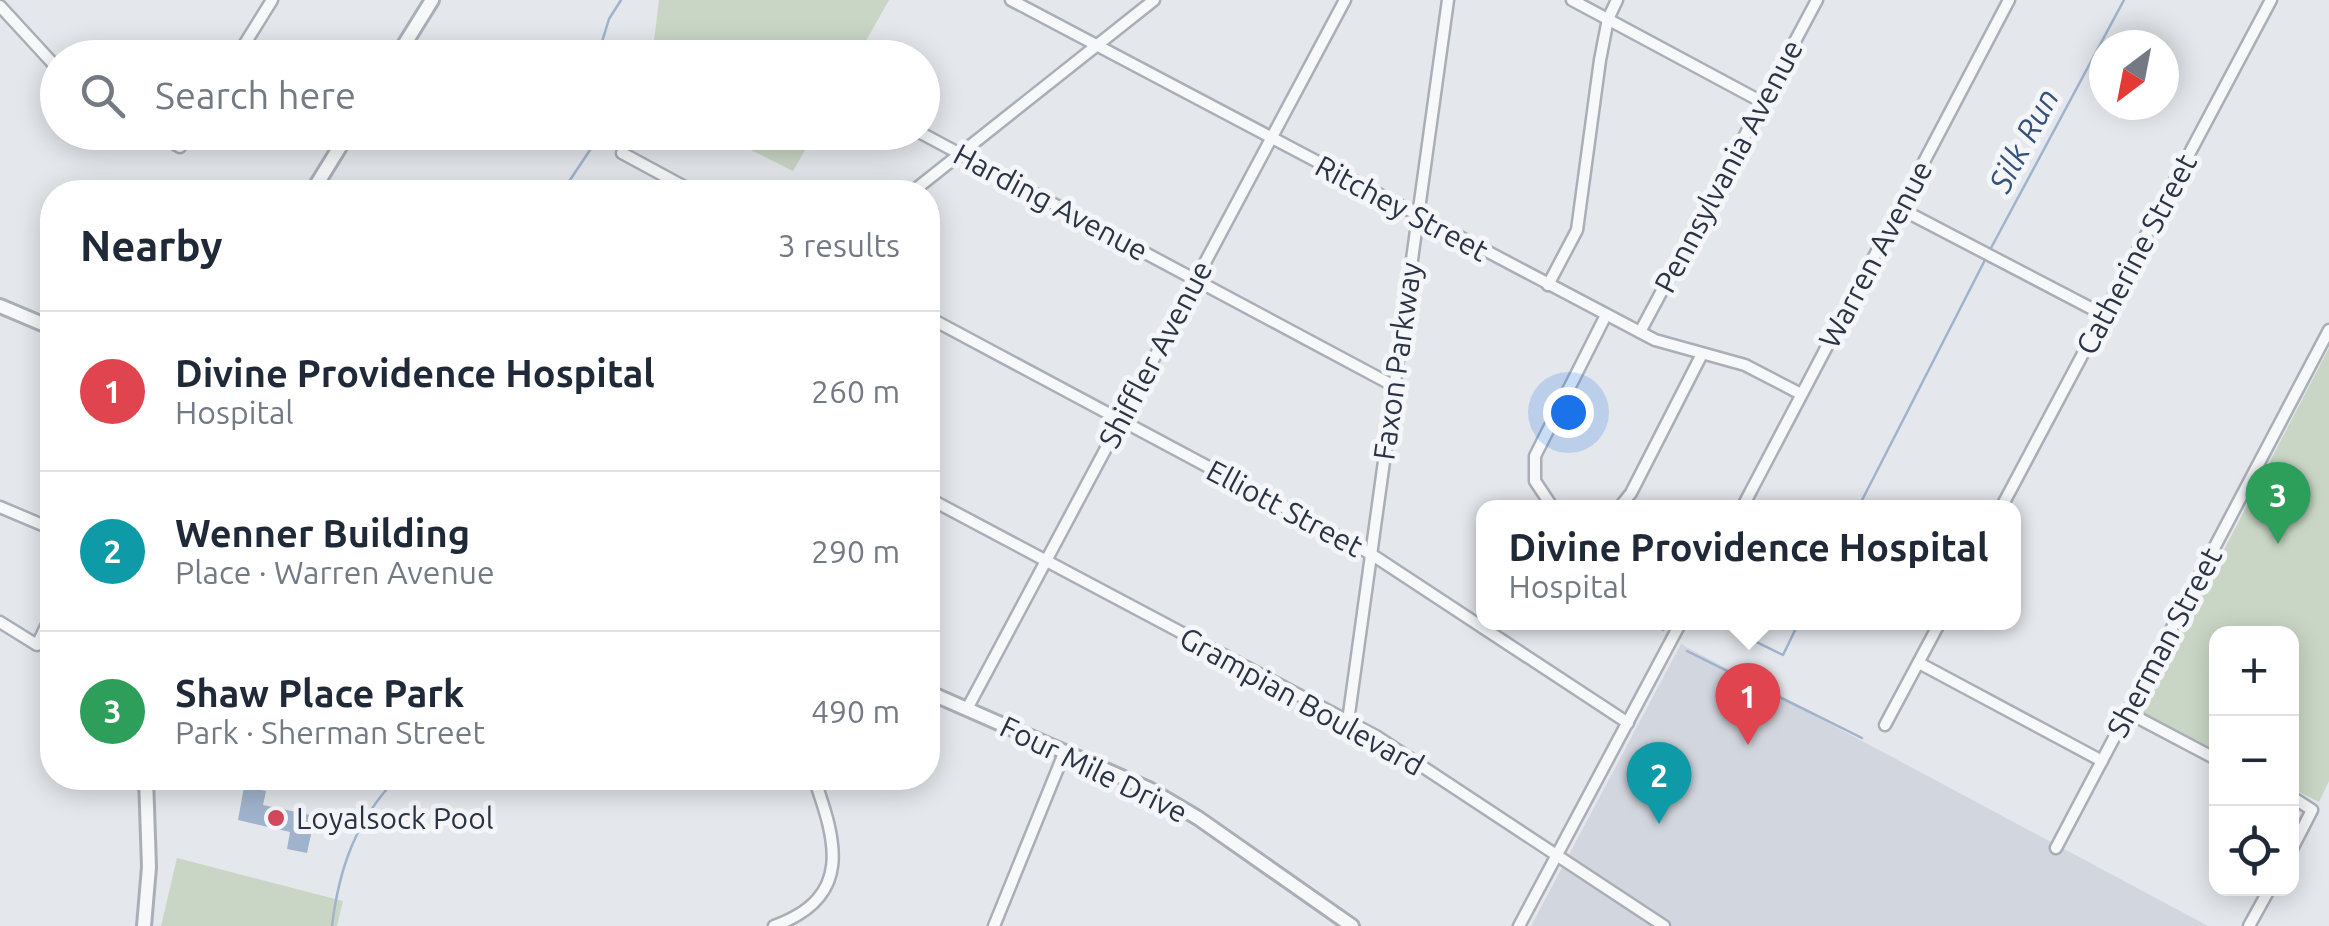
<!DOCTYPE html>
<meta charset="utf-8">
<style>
:root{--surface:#fff;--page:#f2f2f3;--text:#1f2937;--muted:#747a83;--line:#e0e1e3;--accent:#2563eb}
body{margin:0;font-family:Ubuntu,sans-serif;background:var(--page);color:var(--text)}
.controls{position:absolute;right:30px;bottom:30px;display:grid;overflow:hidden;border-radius:20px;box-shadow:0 5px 25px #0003}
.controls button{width:90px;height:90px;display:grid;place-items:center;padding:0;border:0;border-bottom:2px solid var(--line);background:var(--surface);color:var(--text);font:50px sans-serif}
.compass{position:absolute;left:2089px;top:30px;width:90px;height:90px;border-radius:50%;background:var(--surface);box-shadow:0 5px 25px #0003;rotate:212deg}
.you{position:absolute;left:1568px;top:412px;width:35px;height:35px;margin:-25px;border:8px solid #fff;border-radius:50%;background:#1a73e8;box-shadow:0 0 0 15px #1a73e833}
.badge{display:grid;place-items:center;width:65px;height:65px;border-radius:50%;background:var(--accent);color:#fff;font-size:32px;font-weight:700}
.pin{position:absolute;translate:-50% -82px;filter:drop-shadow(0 2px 5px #0008)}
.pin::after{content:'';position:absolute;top:52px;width:35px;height:30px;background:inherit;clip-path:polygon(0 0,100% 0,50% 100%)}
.popup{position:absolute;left:1476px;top:500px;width:545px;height:130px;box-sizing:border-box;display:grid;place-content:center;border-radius:20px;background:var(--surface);filter:drop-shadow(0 2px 8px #0005);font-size:32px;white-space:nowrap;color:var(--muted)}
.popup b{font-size:38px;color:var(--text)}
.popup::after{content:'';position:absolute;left:50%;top:100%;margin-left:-20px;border:20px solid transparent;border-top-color:var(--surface)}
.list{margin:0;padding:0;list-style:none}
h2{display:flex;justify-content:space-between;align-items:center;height:130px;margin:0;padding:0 40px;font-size:42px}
h2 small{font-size:32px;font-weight:400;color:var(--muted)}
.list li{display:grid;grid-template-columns:65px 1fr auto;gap:30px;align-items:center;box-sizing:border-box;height:160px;padding:0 40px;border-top:2px solid var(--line)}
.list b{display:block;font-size:38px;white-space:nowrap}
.list p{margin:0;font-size:32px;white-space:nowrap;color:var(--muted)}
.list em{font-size:32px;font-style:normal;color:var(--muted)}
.icon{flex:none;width:55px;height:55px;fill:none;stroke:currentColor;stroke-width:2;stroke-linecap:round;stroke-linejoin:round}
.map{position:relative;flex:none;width:2329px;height:926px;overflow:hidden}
.search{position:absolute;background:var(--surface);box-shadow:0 5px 25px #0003;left:40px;top:40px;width:900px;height:110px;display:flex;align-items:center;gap:25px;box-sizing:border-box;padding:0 35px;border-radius:55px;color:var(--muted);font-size:38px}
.panel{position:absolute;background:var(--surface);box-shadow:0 5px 25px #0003;left:40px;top:180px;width:900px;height:610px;border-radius:40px}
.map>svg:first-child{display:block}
.built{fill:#d2d6de}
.green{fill:#c9d6c5}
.water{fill:#9fb4cc}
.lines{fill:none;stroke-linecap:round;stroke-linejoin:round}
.stream{stroke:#9fb4cc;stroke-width:2.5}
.minor-casing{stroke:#a9aeb7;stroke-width:15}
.tertiary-casing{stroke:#a9aeb7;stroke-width:18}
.minor{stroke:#f7f8fa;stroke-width:10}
.tertiary{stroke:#f7f8fa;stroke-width:12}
.poi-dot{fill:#d1495b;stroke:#f4f6f9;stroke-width:4}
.labels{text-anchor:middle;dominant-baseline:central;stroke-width:10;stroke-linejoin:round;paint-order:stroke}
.street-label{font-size:30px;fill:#2b3445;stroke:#f4f6f9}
.poi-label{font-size:30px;fill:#2b3445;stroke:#f4f6f9;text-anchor:start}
.water-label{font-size:32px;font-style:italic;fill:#34527a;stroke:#f4f6f9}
</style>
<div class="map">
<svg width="2329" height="926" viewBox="0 0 2329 926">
<rect width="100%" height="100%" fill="#e4e7ec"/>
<path class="built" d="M1681,644L2208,926H1531Z"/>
<g class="green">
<path d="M659,0H889L857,57H652Z"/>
<path d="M717,133H815L793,171Z"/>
<path d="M2329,348V781L2319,802L2292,788V634H2216V750L2140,711Z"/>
<path d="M177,858L343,901L337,926H161Z"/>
</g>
<path class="water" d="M244,787L266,791L263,805L315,816L307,853L287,849L290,832L238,820Z"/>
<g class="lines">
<g class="stream">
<path d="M597,58L609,19L621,0"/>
<path d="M562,192L602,132"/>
<path d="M1991,248L2124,0"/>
<path d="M1858,508L1985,260"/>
<path d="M1648,622L1663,630"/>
<path d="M1722,625L1783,655L1799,622"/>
<path d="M1687,651L1862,738"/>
<path d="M332,926C339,868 356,820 397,778"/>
</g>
<g class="minor-casing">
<g id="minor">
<path d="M1011,0L1655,340L1745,365L1801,394"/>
<path d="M1572,0L1762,102"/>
<path d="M0,6L58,69"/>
<path d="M236,58L272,0"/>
<path d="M155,132L180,147L189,132"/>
<path d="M919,132L1394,386"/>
<path d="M622,153L694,192"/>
<path d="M912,192L1154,0"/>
<path d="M1899,208L2104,315"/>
<path d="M1548,285L1577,230L1600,60L1608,19L1617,0"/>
<path d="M928,317L1371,554L1628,723"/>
<path d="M1640,332L1817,0"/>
<path d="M928,498L1376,736L1664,926"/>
<path d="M0,507L52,529"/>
<path d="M1553,508L1535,481V456L1606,315"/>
<path d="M1619,508L1631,493L1702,354"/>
<path d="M1742,508L2009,0"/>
<path d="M2001,508L2271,0"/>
<path d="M0,622L37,645L52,614"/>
<path d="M1919,663L2102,761"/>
<path d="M967,709L1345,0"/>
<path d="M2127,712L2216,759"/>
<path d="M1348,721L1448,0"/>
<path d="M1885,725L1940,622"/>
<path d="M2292,797L2312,810L2292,849"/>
<path d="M2056,848L2329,330"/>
<path d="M774,926C854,897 836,841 814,778"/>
<path d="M994,926L1065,751"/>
<path d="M1519,926L1681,622"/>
<path d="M2249,926L2270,888"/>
</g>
</g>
<g class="tertiary-casing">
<g id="tertiary">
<path d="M396,58L432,0"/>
<path d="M312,192L349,132"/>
<path d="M0,306L52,328"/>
<path d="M928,692L1149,789L1198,818L1352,926"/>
<path d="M144,926L149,867L146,778"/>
</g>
</g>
<use href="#minor" class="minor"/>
<use href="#tertiary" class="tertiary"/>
</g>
<circle class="poi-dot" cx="276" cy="818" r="10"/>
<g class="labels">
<g class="street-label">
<text transform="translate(1728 166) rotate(-62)">Pennsylvania Avenue</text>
<text transform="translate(1051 202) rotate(28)">Harding Avenue</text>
<text transform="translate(1402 208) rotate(28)">Ritchey Street</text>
<text transform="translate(1875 254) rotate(-62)">Warren Avenue</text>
<text transform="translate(2136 254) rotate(-62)">Catherine Street</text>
<text transform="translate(1155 354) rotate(-62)">Shiffler Avenue</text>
<text transform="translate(1397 361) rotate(-82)">Faxon Parkway</text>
<text transform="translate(1285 508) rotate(28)">Elliott Street</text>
<text transform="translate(2164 642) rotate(-62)">Sherman Street</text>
<text transform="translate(1302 701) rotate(29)">Grampian Boulevard</text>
<text transform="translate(1094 769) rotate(26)">Four Mile Drive</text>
</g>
<g class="poi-label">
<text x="296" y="818">Loyalsock Pool</text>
</g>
<g class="water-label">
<text transform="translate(2023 140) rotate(-62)">Silk Run</text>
</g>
</g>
</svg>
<div class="controls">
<button>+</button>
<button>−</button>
<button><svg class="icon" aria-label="locate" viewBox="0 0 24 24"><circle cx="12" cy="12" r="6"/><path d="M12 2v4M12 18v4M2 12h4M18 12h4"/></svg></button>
</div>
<svg class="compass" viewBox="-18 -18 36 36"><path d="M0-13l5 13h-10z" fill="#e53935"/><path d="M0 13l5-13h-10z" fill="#747a83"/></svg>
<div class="you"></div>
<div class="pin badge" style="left:1748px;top:745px;background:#e0444e">1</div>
<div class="popup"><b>Divine Providence Hospital</b>Hospital</div>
<div class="pin badge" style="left:1659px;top:824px;background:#0f9aa8">2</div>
<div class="pin badge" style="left:2278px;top:544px;background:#2e9e5b">3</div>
<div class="search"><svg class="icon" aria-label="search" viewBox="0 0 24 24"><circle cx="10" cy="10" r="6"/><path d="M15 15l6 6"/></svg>Search here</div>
<section class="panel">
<h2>Nearby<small>3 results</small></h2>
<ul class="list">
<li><span class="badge" style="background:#e0444e">1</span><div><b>Divine Providence Hospital</b><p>Hospital</p></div><em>260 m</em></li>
<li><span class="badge" style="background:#0f9aa8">2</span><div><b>Wenner Building</b><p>Place · Warren Avenue</p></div><em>290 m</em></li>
<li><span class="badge" style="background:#2e9e5b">3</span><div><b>Shaw Place Park</b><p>Park · Sherman Street</p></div><em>490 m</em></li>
</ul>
</section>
</div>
